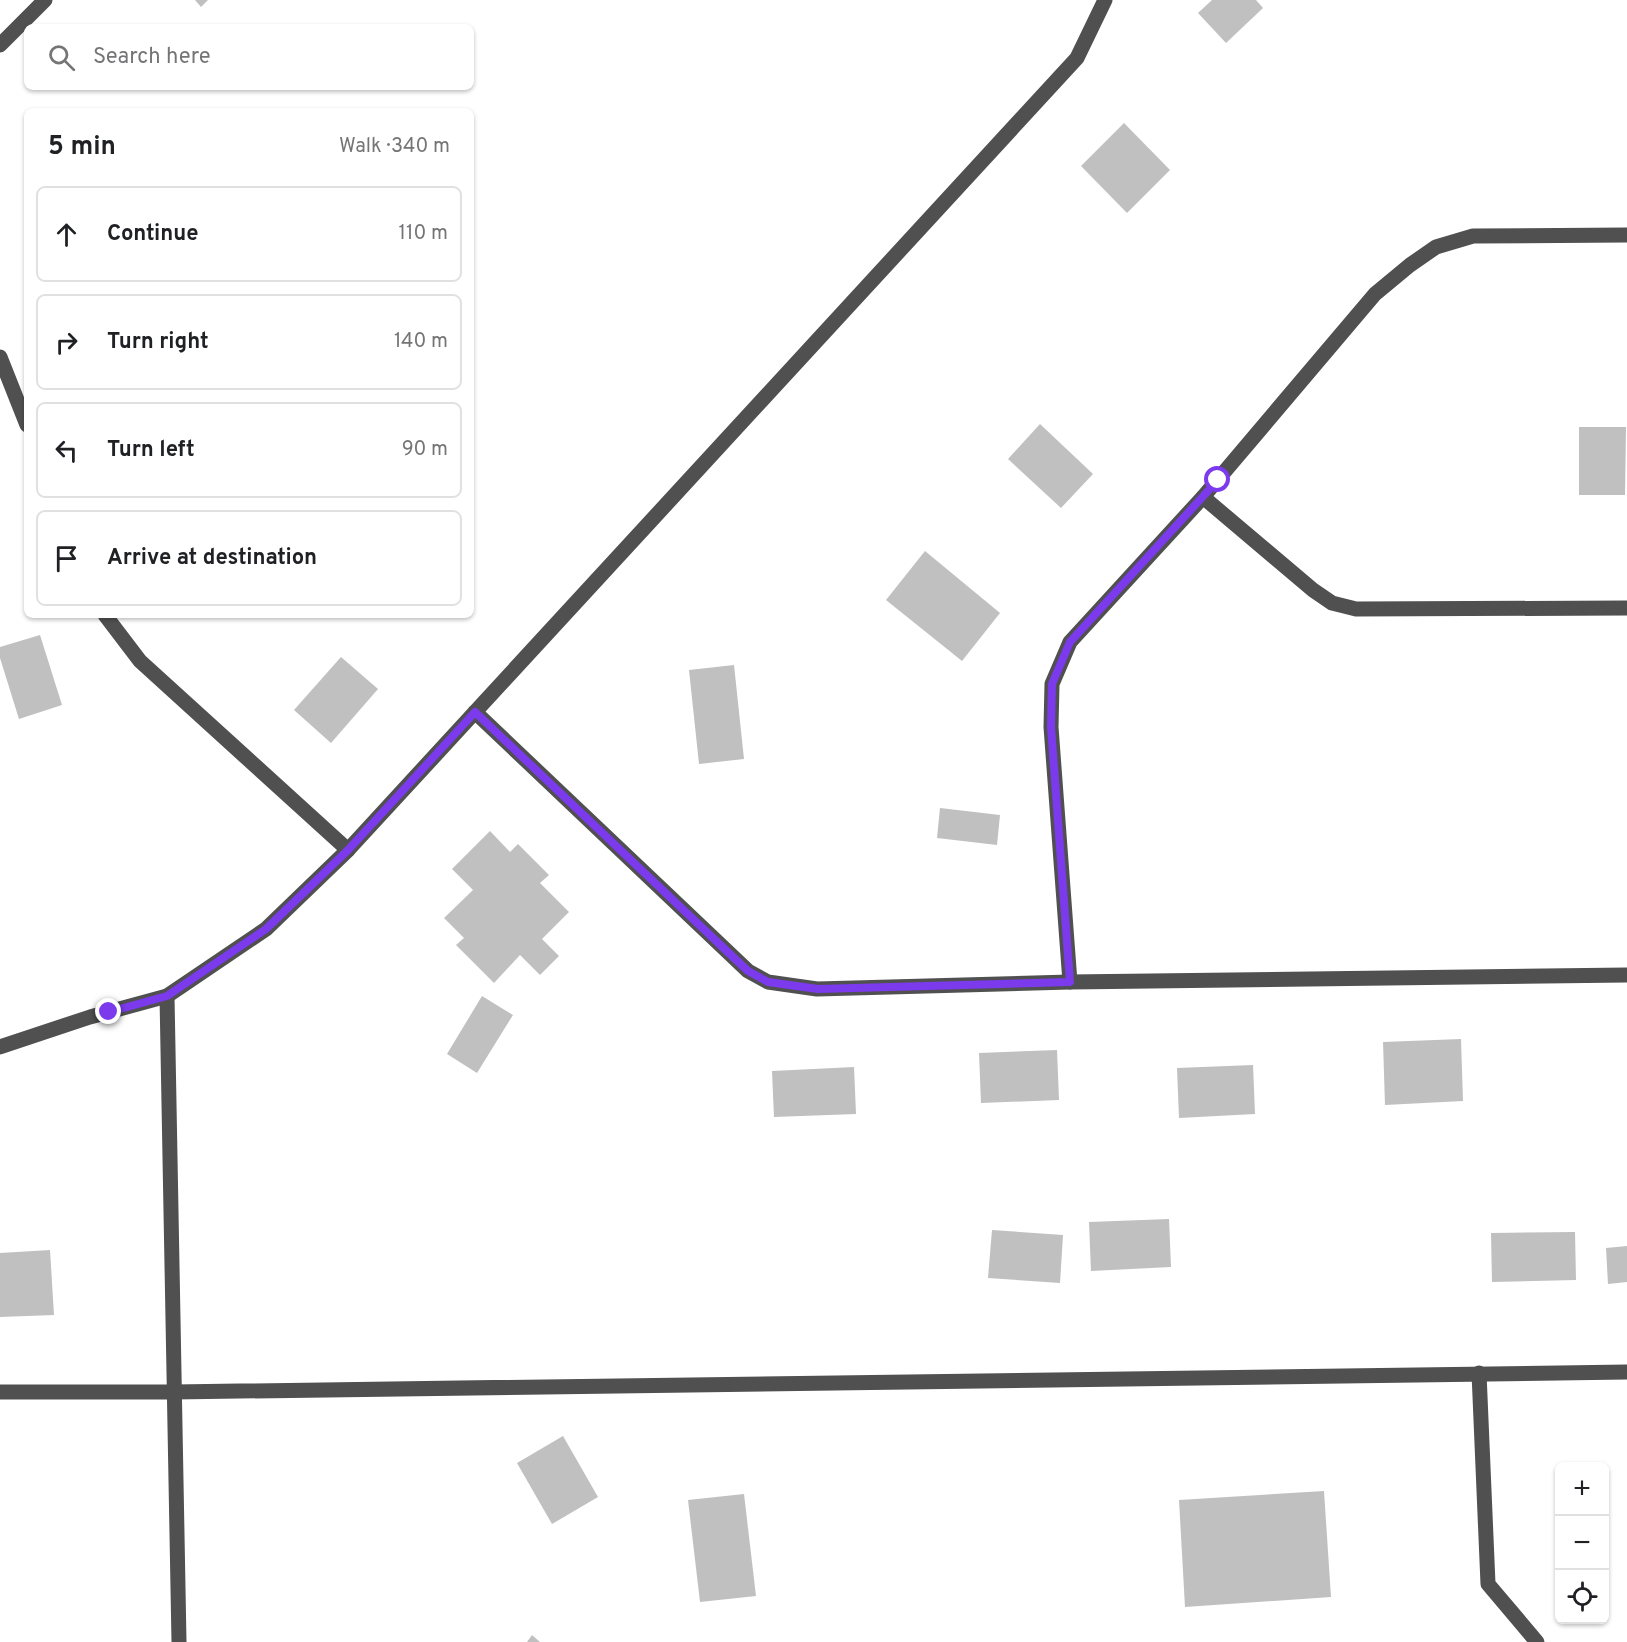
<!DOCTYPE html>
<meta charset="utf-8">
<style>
:root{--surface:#fff;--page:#f6f6f6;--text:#202124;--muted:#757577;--line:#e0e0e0}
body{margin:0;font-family:Overpass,sans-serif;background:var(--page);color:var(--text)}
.controls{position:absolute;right:18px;bottom:18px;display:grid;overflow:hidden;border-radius:9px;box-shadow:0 2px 4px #0004}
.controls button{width:54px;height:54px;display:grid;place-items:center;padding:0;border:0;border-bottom:2px solid var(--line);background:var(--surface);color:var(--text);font:30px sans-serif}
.stop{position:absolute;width:18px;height:18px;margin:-14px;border:4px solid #7c3aed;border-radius:50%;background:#fff}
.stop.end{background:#7c3aed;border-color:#fff;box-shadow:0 2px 6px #0008}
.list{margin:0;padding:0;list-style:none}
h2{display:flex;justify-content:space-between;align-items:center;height:78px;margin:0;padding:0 24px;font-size:26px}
h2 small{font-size:20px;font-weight:400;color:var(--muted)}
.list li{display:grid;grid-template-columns:39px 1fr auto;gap:18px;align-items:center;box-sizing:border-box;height:96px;margin:0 12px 12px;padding:0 12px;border:2px solid var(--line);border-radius:9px}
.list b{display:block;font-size:22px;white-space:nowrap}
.list em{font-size:20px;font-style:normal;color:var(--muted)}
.icon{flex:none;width:33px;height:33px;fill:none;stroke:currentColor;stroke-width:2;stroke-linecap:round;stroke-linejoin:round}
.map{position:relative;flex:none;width:1627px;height:1642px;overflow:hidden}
.search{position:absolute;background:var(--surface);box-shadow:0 2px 4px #0004;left:24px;top:24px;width:450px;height:66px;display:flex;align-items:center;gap:15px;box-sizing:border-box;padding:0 21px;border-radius:9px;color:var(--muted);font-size:22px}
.panel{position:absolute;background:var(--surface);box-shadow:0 2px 4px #0004;left:24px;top:108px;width:450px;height:510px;border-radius:9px}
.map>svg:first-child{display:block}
.building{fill:#c0c0c0}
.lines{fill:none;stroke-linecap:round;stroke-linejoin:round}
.minor{stroke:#505050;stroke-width:15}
.route{stroke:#7c3aed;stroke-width:8}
</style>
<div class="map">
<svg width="1627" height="1642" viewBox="0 0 1627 1642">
<rect width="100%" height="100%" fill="#fff"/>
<g class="building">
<path d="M195,0H208L201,7Z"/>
<path d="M1212,0H1256L1263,8L1226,43L1198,13Z"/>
<path d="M1124,123L1170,170L1127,213L1081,166Z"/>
<path d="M1040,424L1093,474L1061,508L1008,459Z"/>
<path d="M1579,427H1626L1625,495H1579Z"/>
<path d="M925,551L1000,613L962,661L886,600Z"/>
<path d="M40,635L62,705L19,719L0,658V647Z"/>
<path d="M341,657L378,689L331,743L294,710Z"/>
<path d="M734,665L744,759L699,764L689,670Z"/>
<path d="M940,808L1000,815L997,845L937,838Z"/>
<path d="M490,831L510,852L518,844L549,875L540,883L569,912L542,939L559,956L540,975L520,955L494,983L456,945L464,938L444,918L473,890L452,869Z"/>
<path d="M482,996L513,1015L477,1073L447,1054Z"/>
<path d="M1461,1039L1463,1101L1385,1105L1383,1042Z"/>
<path d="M1057,1050L1059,1100L981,1103L979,1053Z"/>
<path d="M1253,1065L1255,1114L1179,1118L1177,1068Z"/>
<path d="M854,1067L856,1114L774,1117L772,1071Z"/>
<path d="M1169,1219L1171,1267L1091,1271L1089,1222Z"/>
<path d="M992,1230L1063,1235L1060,1283L988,1278Z"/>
<path d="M1575,1232L1576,1280L1492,1282L1491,1233Z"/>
<path d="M1627,1246V1282L1608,1284L1606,1248Z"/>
<path d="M50,1250L54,1315L0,1317V1253Z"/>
<path d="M563,1436L598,1497L552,1524L517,1463Z"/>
<path d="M1324,1491L1331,1597L1185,1607L1179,1500Z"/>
<path d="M744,1494L756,1596L700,1602L688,1500Z"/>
<path d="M532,1635L540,1642H527Z"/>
</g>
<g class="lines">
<g class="minor">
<path d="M0,45L45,0"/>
<path d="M0,357L27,425"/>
<path d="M1203,497L1313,590L1332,603L1356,609L1627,608"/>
<path d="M105,615L140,661L348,850"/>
<path d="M475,712L748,971L768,982L817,989L1070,982L1627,975"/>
<path d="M1070,982L1051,727L1052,684L1070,642L1203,497L1375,294L1410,265L1436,247L1473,236L1627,235"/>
<path d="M0,1047L90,1017L167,996"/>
<path d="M1479,1373L1488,1584L1537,1642"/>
<path d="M0,1392H174L1627,1372"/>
<path d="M179,1642L167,996L266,929L348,850L1077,58L1105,0"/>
</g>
</g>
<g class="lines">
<path class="route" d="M109,1012L167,996L266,929L348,850L475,712L733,957L748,971L768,982L818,989L1070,982L1051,727L1052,684L1070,642L1218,480"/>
</g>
</svg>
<div class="controls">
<button>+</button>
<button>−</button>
<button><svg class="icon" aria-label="locate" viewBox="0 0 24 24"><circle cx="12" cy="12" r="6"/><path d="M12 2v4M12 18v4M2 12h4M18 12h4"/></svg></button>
</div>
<div class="stop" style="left:1218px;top:480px"></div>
<div class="stop end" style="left:109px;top:1012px"></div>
<div class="search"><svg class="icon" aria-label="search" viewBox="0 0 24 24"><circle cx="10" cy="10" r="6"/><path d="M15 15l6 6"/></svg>Search here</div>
<section class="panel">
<h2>5 min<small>Walk · 340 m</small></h2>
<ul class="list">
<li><svg class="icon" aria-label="ahead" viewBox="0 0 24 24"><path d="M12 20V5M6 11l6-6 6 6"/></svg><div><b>Continue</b></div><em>110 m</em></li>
<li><svg class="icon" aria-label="right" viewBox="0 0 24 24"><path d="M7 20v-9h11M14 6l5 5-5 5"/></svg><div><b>Turn right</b></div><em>140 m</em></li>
<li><svg class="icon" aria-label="left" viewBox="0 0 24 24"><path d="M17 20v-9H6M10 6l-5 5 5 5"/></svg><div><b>Turn left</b></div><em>90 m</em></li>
<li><svg class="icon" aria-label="arrive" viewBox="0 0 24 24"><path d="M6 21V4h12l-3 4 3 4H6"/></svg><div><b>Arrive at destination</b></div></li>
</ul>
</section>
</div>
